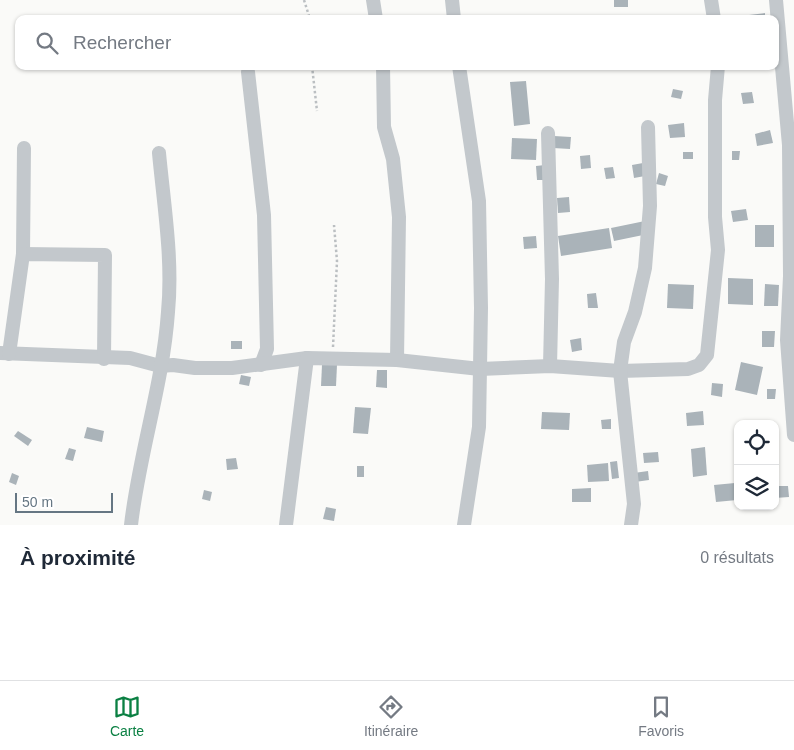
<!DOCTYPE html>
<html lang="fr">
<meta charset="utf-8">
<style>
:root{--surface:#fff;--page:#f2f2f3;--text:#1f2937;--muted:#747a83;--line:#e0e1e3;--accent:#0b8043}
body{margin:0;font-family:Arial,sans-serif;background:var(--page);color:var(--text)}
.controls{position:absolute;right:15px;bottom:15px;display:grid;overflow:hidden;border-radius:10px;box-shadow:0 1px 4px #0004}
.controls button{width:45px;height:45px;display:grid;place-items:center;padding:0;border:0;border-bottom:1px solid var(--line);background:var(--surface);color:var(--text);font:25px sans-serif}
.scale{position:absolute;left:15px;bottom:12px;width:98px;box-sizing:border-box;padding-left:5px;border:2px solid #657683;border-top:0;font-size:14px;line-height:18px;white-space:nowrap;color:#657683;-webkit-text-stroke:4px #fff;paint-order:stroke}
.list{margin:0;padding:0;list-style:none}
h2{display:flex;justify-content:space-between;align-items:center;height:65px;margin:0;padding:0 20px;font-size:21px}
h2 small{font-size:16px;font-weight:400;color:var(--muted)}
.icon{flex:none;width:28px;height:28px;fill:none;stroke:currentColor;stroke-width:2;stroke-linecap:round;stroke-linejoin:round}
.map{position:relative;flex:none;width:794px;height:525px;overflow:hidden}
.search{position:absolute;background:var(--surface);box-shadow:0 1px 4px #0004;left:15px;right:15px;top:15px;height:55px;display:flex;align-items:center;gap:12px;box-sizing:border-box;padding:0 18px;border-radius:10px;color:var(--muted);font-size:19px}
.sheet{height:155px;background:var(--surface)}
nav{display:flex;justify-content:space-around;align-items:center;box-sizing:border-box;height:70px;border-top:1px solid var(--line);background:var(--surface);font-size:14px;color:var(--muted)}
nav a{display:grid;justify-items:center;gap:2px}
nav .on{color:var(--accent)}
.map>svg:first-child{display:block}
.building{fill:#aab3b9}
.lines{fill:none;stroke-linecap:round;stroke-linejoin:round}
.path{stroke:#bbbfc2;stroke-width:2.5;stroke-dasharray:2.5 2.5;stroke-linecap:butt}
.minor{stroke:#c3c8cc;stroke-width:14}
</style>
<div class="map">
<svg width="794" height="525" viewBox="0 0 794 525">
<rect width="100%" height="100%" fill="#fafaf8"/>
<g class="building">
<rect x="614" y="0" width="14" height="7"/>
<path d="M765,13V19H750L749,15Z"/>
<path d="M526,81L530,124L514,126L510,82Z"/>
<path d="M673,89L683,91L681,99L671,97Z"/>
<path d="M752,92L754,103L743,104L741,93Z"/>
<path d="M684,123L685,137L670,138L668,125Z"/>
<path d="M770,130L773,143L757,146L755,134Z"/>
<path d="M554,136L571,137L570,149L553,148Z"/>
<path d="M512,138L537,139L536,160L511,159Z"/>
<path d="M732,151H740L739,160H732Z"/>
<rect x="683" y="152" width="10" height="7"/>
<path d="M590,155L591,168L581,169L580,156Z"/>
<path d="M643,163L645,176L634,178L632,165Z"/>
<path d="M545,165L546,180H537L536,166Z"/>
<path d="M613,167L615,178L606,179L604,168Z"/>
<path d="M659,173L668,176L665,186L656,184Z"/>
<path d="M569,197L570,212L558,213L557,198Z"/>
<path d="M746,209L748,220L733,222L731,211Z"/>
<path d="M645,221L648,234L614,241L611,228Z"/>
<rect x="755" y="225" width="19" height="22"/>
<path d="M609,228L612,248L561,256L558,236Z"/>
<path d="M536,236L537,248L524,249L523,237Z"/>
<path d="M728,278L753,279V305L728,304Z"/>
<path d="M668,284L694,285L693,309L667,308Z"/>
<path d="M765,284L779,285L778,306H764Z"/>
<path d="M596,293L598,308H588L587,294Z"/>
<path d="M762,331H775L774,347H762Z"/>
<path d="M581,338L582,350L572,352L570,340Z"/>
<rect x="231" y="341" width="11" height="8"/>
<path d="M741,362L763,367L757,395L735,390Z"/>
<path d="M322,365H337L336,386H321Z"/>
<path d="M377,370H387V388L376,387Z"/>
<path d="M241,375L251,377L249,386L239,384Z"/>
<path d="M712,383L723,384L722,397L711,395Z"/>
<path d="M767,389H776L775,399H767Z"/>
<path d="M355,407L371,408L368,434L353,433Z"/>
<path d="M703,411L704,425L687,426L686,413Z"/>
<path d="M542,412L570,413L569,430L541,429Z"/>
<path d="M611,419V429H602L601,420Z"/>
<path d="M87,427L104,431L102,442L84,438Z"/>
<path d="M18,431L32,440L28,446L14,436Z"/>
<path d="M705,447L707,475L693,477L691,449Z"/>
<path d="M69,448L76,450L73,461L65,459Z"/>
<path d="M658,452L659,462L644,463L643,453Z"/>
<path d="M236,458L238,469L227,470L226,459Z"/>
<path d="M617,461L619,478L612,479L610,462Z"/>
<path d="M608,463L609,481L588,482L587,465Z"/>
<rect x="357" y="466" width="7" height="11"/>
<path d="M648,471L649,480L635,482L634,473Z"/>
<path d="M12,473L19,476L16,485L9,482Z"/>
<path d="M735,483L737,500L716,502L714,485Z"/>
<path d="M775,486H788L789,497L775,498Z"/>
<path d="M591,488V502H572V489Z"/>
<path d="M204,490L212,492L210,501L202,499Z"/>
<path d="M326,507L336,509L334,521L323,519Z"/>
</g>
<g class="lines">
<g class="path">
<path d="M304,0L310,19"/>
<path d="M312,66L317,111"/>
<path d="M333,347L337,261L334,225"/>
</g>
<g class="minor">
<path d="M373,0L376,19"/>
<path d="M452,0L454,19"/>
<path d="M711,0L714,19"/>
<path d="M776,0L789,145L790,276L787,340L794,435"/>
<path d="M383,66L384,127L393,159L399,217L397,360"/>
<path d="M459,66L479,201L481,308L479,427L464,525"/>
<path d="M248,72L264,215L267,349L261,365"/>
<path d="M548,133L552,279L550,366"/>
<path d="M23,254L24,148"/>
<path d="M0,353L130,358L160,366L173,365L195,368H232L307,358L397,360L480,369L550,366L620,371L688,369L699,365L707,355L718,250L715,217V100L718,66"/>
<path d="M9,354L23,254L105,255L104,359"/>
<path d="M131,525C139,454 163,384 168,312C173,260 164,206 159,153"/>
<path d="M286,525L307,358"/>
<path d="M631,525L634,504L620,371L624,342L635,312L645,268L650,206L648,127"/>
</g>
</g>
</svg>
<div class="controls">
<button><svg class="icon" aria-label="locate" viewBox="0 0 24 24"><circle cx="12" cy="12" r="6"/><path d="M12 2v4M12 18v4M2 12h4M18 12h4"/></svg></button>
<button><svg class="icon" aria-label="layers" viewBox="0 0 24 24"><path d="M12 4l9 5-9 5-9-5zM3 14l9 5 9-5"/></svg></button>
</div>
<div class="scale">50 m</div>
<div class="search"><svg class="icon" aria-label="search" viewBox="0 0 24 24"><circle cx="10" cy="10" r="6"/><path d="M15 15l6 6"/></svg>Rechercher</div>
</div>
<section class="sheet">
<h2>À proximité<small>0 résultats</small></h2>
<ul class="list">
</ul>
</section>
<nav>
<a class="on"><svg class="icon" aria-label="map" viewBox="0 0 24 24"><path d="M3 6l6-2 6 2 6-2v14l-6 2-6-2-6 2zM9 4v14M15 6v14"/></svg>Carte</a>
<a><svg class="icon" aria-label="directions" viewBox="0 0 24 24"><path d="M12 3l9 9-9 9-9-9zM9 14v-3h6M13 9l2 2-2 2"/></svg>Itinéraire</a>
<a><svg class="icon" aria-label="saved" viewBox="0 0 24 24"><path d="M7 4h10v16l-5-4-5 4z"/></svg>Favoris</a>
</nav>
